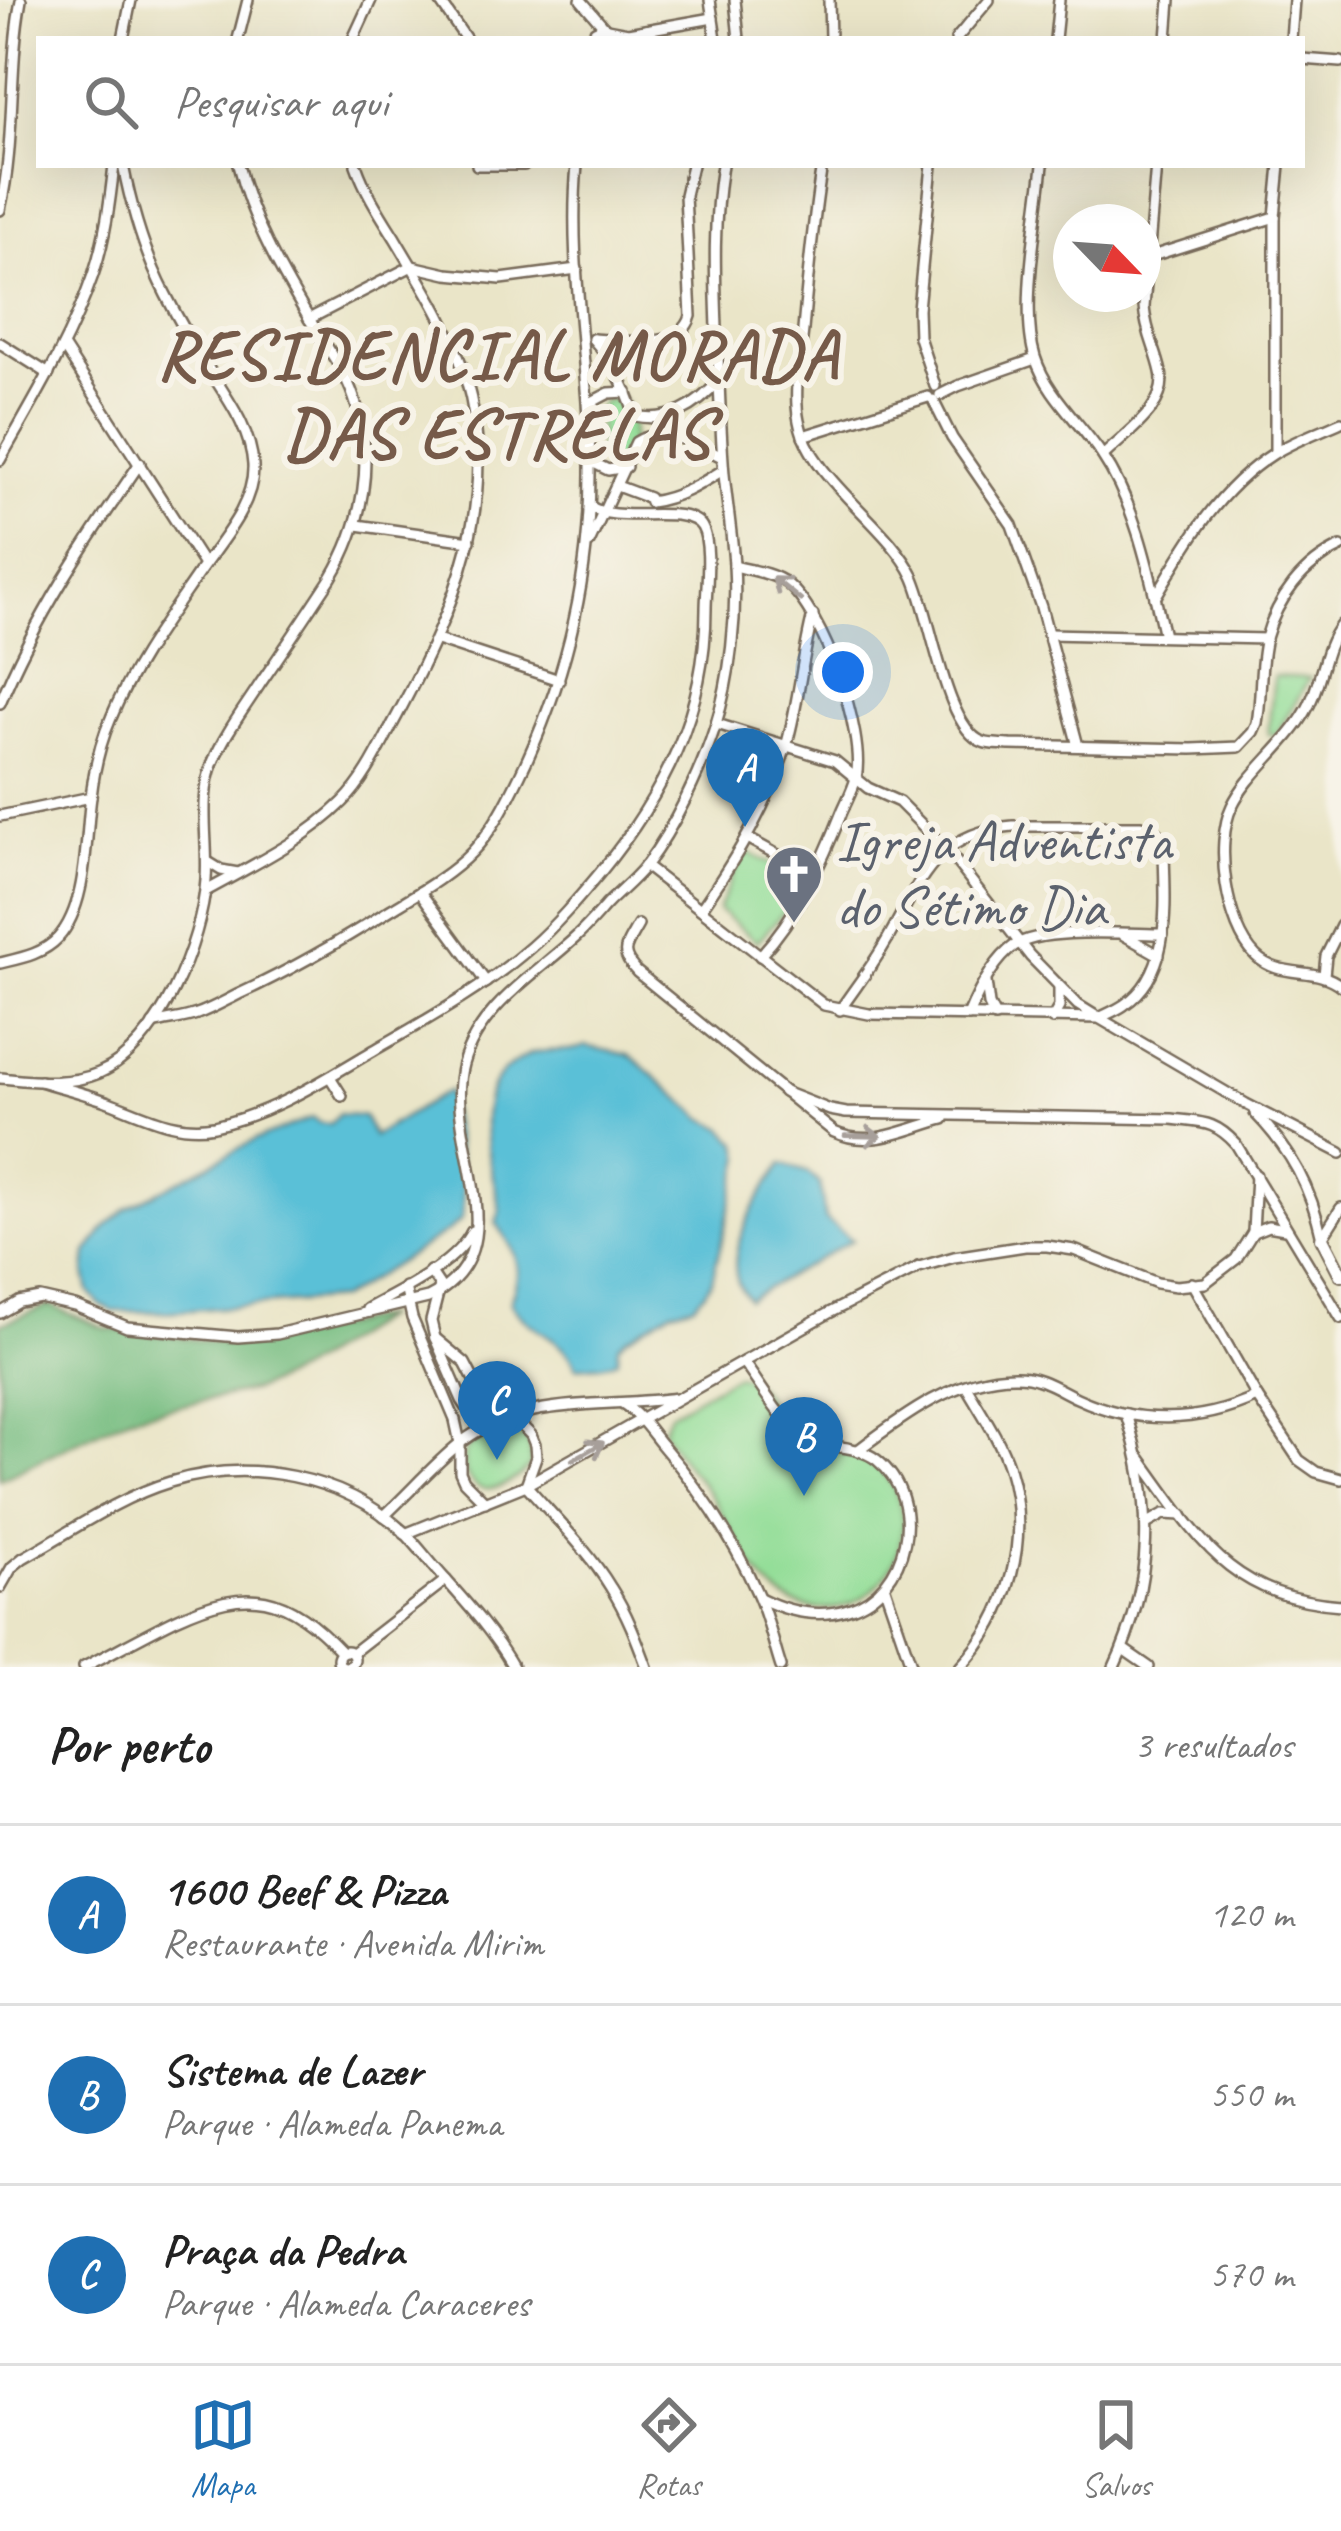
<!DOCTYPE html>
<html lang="pt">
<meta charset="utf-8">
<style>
:root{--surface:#fff;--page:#f6f6f6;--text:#222;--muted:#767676;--line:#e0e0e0;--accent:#1f6fb2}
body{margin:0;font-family:Caveat,sans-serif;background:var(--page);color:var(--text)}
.compass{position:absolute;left:1053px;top:204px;width:108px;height:108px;border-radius:50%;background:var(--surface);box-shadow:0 12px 48px #0002;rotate:115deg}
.you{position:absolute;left:843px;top:672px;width:42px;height:42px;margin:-30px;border:9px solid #fff;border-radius:50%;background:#1a73e8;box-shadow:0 0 0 18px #1a73e833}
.badge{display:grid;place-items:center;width:78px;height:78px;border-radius:50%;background:var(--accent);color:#fff;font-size:39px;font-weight:700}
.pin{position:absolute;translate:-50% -99px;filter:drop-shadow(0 3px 6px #0008)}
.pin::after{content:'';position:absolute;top:63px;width:42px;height:36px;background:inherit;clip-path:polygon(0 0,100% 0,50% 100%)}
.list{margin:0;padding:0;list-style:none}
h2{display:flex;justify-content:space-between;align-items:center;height:156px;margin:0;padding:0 48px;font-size:51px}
h2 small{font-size:39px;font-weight:400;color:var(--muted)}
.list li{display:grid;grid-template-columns:78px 1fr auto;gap:36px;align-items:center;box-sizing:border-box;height:180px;padding:0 48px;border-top:3px solid var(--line)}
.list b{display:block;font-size:45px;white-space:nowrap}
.list p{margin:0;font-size:39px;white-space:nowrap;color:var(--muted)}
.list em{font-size:39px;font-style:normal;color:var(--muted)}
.icon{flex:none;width:66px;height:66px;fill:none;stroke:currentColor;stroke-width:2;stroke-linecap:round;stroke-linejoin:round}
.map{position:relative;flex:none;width:1341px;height:1667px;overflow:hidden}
.search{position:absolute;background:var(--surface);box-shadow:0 12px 48px #0002;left:36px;right:36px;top:36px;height:132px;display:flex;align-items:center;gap:30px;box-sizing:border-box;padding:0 42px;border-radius:0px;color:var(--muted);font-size:45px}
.sheet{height:696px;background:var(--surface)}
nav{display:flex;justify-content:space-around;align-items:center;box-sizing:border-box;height:168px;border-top:3px solid var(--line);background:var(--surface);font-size:33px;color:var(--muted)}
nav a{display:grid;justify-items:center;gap:6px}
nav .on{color:var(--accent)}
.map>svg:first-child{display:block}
.green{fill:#94de99;stroke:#68845c;stroke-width:3}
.forest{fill:#77bd81;stroke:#597450;stroke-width:3}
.water{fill:#5ac0d7;stroke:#4a757a;stroke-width:3}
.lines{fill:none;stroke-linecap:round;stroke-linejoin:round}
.minor-casing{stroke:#786b5a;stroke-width:14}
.tertiary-casing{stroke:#786b5a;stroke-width:16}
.minor{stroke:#fff;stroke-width:9}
.tertiary{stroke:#fff;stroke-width:12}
.oneway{stroke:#a79f9a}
.labels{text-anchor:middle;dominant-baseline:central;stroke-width:12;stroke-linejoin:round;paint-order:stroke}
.worship-label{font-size:57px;fill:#5b616d;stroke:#f7f3e8;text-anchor:start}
.district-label{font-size:69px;font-weight:bold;letter-spacing:3px;fill:#765a49;stroke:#f7f3e8}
</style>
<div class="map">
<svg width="1341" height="1667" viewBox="0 0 1341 1667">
<rect width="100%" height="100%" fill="#f7f3e8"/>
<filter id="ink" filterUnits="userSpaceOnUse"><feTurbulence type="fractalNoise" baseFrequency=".00833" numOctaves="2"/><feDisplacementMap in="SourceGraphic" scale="24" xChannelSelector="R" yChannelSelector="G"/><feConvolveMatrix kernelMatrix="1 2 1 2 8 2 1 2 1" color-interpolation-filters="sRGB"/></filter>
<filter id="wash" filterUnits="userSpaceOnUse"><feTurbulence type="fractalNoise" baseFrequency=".004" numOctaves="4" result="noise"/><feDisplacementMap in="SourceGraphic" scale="48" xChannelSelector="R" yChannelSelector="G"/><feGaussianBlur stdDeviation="2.7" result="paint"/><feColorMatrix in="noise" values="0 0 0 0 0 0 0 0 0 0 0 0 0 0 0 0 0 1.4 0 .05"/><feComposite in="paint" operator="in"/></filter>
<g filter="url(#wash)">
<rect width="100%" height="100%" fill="#eae5c8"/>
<g class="green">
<path d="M622,399C637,419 634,441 624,463L617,466L600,455L598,409L605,400Z"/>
<path d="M1274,676L1310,678L1276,735L1268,734Z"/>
<path d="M744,850L809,884L757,942L718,910Z"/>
<path d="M736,1375C766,1379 775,1422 797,1439C818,1455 856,1444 881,1471C938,1531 872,1636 793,1603C781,1598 772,1590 764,1581C743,1556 729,1523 711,1496C695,1473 674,1454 663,1429L670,1413Z"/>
<path d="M509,1427C528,1434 530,1445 531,1464C522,1475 506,1487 491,1489C471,1493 456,1465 467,1449C475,1438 497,1432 509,1427Z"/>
</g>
<path class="forest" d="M49,1305L104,1328L233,1344L283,1339L385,1316L299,1371L255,1390L130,1416L0,1479V1324Z"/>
<g class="water">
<path d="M585,1046L628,1055L637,1061L702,1117L723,1128L739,1144L742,1158L712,1280L704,1293L694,1304L672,1310L626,1338L618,1346L617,1360C602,1367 591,1365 576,1367C566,1336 524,1330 510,1301C525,1264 516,1254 496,1222L500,1211C490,1154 460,1084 530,1054C548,1047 568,1054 585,1046Z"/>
<path d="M448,1091C452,1134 467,1176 462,1219L448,1231L340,1299L164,1312L113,1311L99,1304L89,1292L85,1273L87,1253L106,1227L126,1209L255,1140L312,1118L320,1123L330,1124L339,1114L364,1117L373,1136Z"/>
<path d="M782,1164L807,1172L820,1184L825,1219L852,1240L748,1299C744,1293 740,1288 738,1282C725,1246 762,1192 782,1164Z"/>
</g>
</g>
<g filter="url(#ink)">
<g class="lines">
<g class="minor-casing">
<g id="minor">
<path d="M439,0L466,39"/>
<path d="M581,0L606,29"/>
<path d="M710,0L716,39"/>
<path d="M735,0L739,39"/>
<path d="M829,0L830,39"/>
<path d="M123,39L131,0"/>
<path d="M238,39L248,0"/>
<path d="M353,39L371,0"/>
<path d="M593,39L595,31L602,28L628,33L713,18"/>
<path d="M956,39L989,0"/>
<path d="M1055,39L1059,0"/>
<path d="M1167,39L1170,0"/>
<path d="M1291,39L1294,0"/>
<path d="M1302,59L1341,62"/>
<path d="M477,165H524"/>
<path d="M822,165C813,220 808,274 803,330C800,359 793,392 799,421C810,479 888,524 913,576C931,613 945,729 983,742C990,745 1002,744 1010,745L1192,749L1239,747L1253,732L1257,723C1262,695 1259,665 1266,638C1277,599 1303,564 1341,547"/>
<path d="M932,165L918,309L919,337L935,386"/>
<path d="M1043,165C1038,216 1020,310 1035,357C1047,395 1080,422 1102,455C1137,507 1150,576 1164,636"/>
<path d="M0,210C16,141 8,70 21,0"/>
<path d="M1149,257L1275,217"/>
<path d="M309,319L412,266L447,274L501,279L577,269"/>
<path d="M593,339C623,340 681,352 691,316L685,195L692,165"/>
<path d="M593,339C613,362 626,387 635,416C670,423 696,407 719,381"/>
<path d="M0,343L49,374"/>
<path d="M63,346L204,565"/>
<path d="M612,364L619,350L635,342"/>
<path d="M940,395L958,386L1035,359"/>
<path d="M933,400L952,438L1012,525L1041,607L1078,746"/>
<path d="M588,404L609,393L627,392"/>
<path d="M803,436L928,397"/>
<path d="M1275,452V217L1280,165"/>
<path d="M1103,456C1125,434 1169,407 1161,372C1156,349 1146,333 1144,307L1156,165"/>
<path d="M0,460C34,400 70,341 93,275C105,240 110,202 114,165"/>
<path d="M590,461L608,470L626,467"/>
<path d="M617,486L649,498L650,502"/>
<path d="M650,502C679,498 699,485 723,470"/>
<path d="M357,525L470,541"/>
<path d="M589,543L636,442C664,425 696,444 722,457"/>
<path d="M734,566C750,570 773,573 786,583C823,611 866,734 856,778C853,790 846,802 842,812C822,863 797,916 760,956"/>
<path d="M1155,598C1187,543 1218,489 1273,454C1293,441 1319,432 1341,422"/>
<path d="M1341,625C1322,649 1322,684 1306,711C1287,745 1247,774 1232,806C1214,843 1226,927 1256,956C1281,980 1316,965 1341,986"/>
<path d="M1048,634L1266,639"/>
<path d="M437,640L559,680"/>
<path d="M0,703C35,617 88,539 140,463"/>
<path d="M717,724L835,761L868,788L899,802L947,850L1030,956L1078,1005L1099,1018C1107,1014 1117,1010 1124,1005C1175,971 1164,897 1164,845L1157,833L1142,826H1013C930,833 919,887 883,947C870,969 854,989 840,1010"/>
<path d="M0,816L91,797"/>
<path d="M747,838L814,875"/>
<path d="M208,862L221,870L238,873"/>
<path d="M645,866L824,1005L869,1014L1099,1018L1246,1104L1341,1153"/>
<path d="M206,891C253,865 305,840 343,802C367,778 381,745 397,716C454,609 502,499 465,376C450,326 421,282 395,238C380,214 365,191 356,165"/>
<path d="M420,892L486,982"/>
<path d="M701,909C737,857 769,804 787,743C799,701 802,657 813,615"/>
<path d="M638,925C626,947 618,952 637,972L834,1132C871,1149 906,1129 944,1119"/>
<path d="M1122,934L1159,955"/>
<path d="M0,963C21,958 43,954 58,938C88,905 85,839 91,797C94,770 100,743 111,718C132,667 165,622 196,577C218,544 255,506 253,465C251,428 225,396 207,366C192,343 178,319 166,295C144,253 132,211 123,165"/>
<path d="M1324,975L1326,956L1341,926"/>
<path d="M986,982L989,1005L995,1017"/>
<path d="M968,1016C978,992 993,961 1014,946C1041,927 1129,934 1163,934"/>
<path d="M1052,1019L1059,1007V987"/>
<path d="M153,1024C167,1020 183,1019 197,1014C211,1009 225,1001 239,994C291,970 341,941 390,910C418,893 449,876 472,852C493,830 507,802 520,775C567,678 591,573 590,466C589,366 568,265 577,165"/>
<path d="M330,1077L342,1096"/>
<path d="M0,1078C33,1081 68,1086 99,1073C159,1048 202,941 206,880C209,842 198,798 213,762C224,735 244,709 260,684C284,649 308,613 331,578C363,525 376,458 354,398C344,368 324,344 308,317C280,270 251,219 238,165"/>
<path d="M40,1081C63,1088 87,1094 109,1102C144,1115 176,1133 214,1126C271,1114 322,1081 371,1052C425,1021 483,989 531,947C556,925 578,899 599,874C663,796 706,712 706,609C706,589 712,544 702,527C688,502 616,526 590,506"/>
<path d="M784,1092L830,1110L846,1113L1172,1119C1202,1123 1214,1120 1236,1144L1341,1318"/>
<path d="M1255,1113C1291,1150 1311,1188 1322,1238"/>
<path d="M1253,1232L1268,1226L1285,1229"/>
<path d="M1322,1238L1341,1208"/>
<path d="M430,1271L440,1286L431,1321L435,1338L462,1400L470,1412L492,1425"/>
<path d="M1192,1283L1257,1397L1299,1460L1316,1472L1341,1479"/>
<path d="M405,1287L412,1318L455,1420L460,1443V1472L464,1481L485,1502"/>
<path d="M367,1309C399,1291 456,1265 472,1231"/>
<path d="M0,1313L19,1302L40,1298L75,1306L127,1327L238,1337L277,1334L428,1298C525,1250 442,1140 463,1064C479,1007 535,975 576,937C587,927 597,915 607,904C620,891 635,879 646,865C674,828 701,771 715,727C731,677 737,617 734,565C732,534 727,504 724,474C720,426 719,377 717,328C715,273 713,220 722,165"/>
<path d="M435,1338L465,1363L485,1401L512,1416L531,1435L535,1445L536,1457L526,1485C555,1518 588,1550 611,1588C627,1613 637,1640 647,1667"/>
<path d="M743,1362C759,1383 779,1418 799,1435C817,1449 854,1442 877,1460C928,1501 909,1591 848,1609C817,1619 788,1612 760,1598"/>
<path d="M622,1403C638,1413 649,1429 661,1444C700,1489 734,1540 758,1595C768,1617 773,1643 781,1667"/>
<path d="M858,1450C902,1417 958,1375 1016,1376C1040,1376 1056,1388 1077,1398C1135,1425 1199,1424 1257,1397"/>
<path d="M1139,1457C1199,1539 1229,1597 1341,1605"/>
<path d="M384,1516C409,1493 432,1466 459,1444C521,1395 604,1408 677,1398"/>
<path d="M1148,1523L1164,1514L1182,1515"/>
<path d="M405,1534L526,1485L829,1313L919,1267L954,1257L1025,1246H1047L1074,1250L1157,1283L1176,1286L1205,1283L1236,1259L1253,1232L1256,1175"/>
<path d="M0,1588L12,1567L23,1558C70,1532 117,1498 170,1482C249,1458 341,1475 403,1531C418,1546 431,1564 446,1580C470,1607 494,1634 513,1667"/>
<path d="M885,1588L912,1667"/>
<path d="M1123,1649L1149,1667"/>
<circle cx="346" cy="1659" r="8"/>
<path d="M352,1653L446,1580"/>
<path d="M84,1667C115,1651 145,1634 176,1619C249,1585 286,1593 342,1652"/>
<path d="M960,1667C1010,1614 1031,1539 1009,1468C1000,1439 981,1412 966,1386"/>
<path d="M1114,1667C1154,1581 1154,1503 1126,1414"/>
</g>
</g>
<g class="tertiary-casing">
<path id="tertiary" d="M1322,1238L1341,1275"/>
</g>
<use href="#minor" class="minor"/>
<use href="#tertiary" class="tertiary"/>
</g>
<defs><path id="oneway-shaft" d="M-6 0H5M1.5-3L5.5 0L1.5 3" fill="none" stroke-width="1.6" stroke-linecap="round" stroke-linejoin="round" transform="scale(3)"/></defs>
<g class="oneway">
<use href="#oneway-shaft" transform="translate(787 589) rotate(-141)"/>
<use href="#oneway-shaft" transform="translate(863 1136) rotate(1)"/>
<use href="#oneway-shaft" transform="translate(588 1451) rotate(-29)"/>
</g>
</g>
<defs>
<g id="church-pin" transform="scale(3)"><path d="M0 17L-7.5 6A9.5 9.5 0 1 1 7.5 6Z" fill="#6b7280" stroke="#f7f3e8"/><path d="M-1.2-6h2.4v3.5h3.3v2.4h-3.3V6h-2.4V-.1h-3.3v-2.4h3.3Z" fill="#fff"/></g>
</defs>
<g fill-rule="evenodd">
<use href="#church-pin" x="794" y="874"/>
</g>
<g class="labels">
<g class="worship-label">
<text x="836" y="841">Igreja Adventista<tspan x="836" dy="66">do Sétimo Dia</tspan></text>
</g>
<g class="district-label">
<text x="498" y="355">RESIDENCIAL MORADA<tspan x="498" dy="79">DAS ESTRELAS</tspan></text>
</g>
</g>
</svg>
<svg class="compass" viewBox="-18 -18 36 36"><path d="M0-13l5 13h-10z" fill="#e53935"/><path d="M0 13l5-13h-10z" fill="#767676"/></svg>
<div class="you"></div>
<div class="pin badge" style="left:745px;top:827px">A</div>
<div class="pin badge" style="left:804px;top:1496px">B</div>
<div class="pin badge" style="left:497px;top:1460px">C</div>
<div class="search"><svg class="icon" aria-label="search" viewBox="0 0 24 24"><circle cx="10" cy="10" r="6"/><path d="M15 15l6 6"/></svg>Pesquisar aqui</div>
</div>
<section class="sheet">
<h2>Por perto<small>3 resultados</small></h2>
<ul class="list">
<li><span class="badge">A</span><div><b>1600 Beef &amp; Pizza</b><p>Restaurante · Avenida Mirim</p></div><em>120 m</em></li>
<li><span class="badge">B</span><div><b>Sistema de Lazer</b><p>Parque · Alameda Panema</p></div><em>550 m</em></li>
<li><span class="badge">C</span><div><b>Praça da Pedra</b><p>Parque · Alameda Caraceres</p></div><em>570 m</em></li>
</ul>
</section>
<nav>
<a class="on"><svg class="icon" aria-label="map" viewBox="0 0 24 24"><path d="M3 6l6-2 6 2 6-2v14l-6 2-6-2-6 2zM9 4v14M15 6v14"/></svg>Mapa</a>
<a><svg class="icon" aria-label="directions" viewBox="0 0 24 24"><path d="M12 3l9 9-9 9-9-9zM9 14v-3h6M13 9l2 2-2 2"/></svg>Rotas</a>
<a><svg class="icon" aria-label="saved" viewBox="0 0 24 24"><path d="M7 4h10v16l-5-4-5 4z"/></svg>Salvos</a>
</nav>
